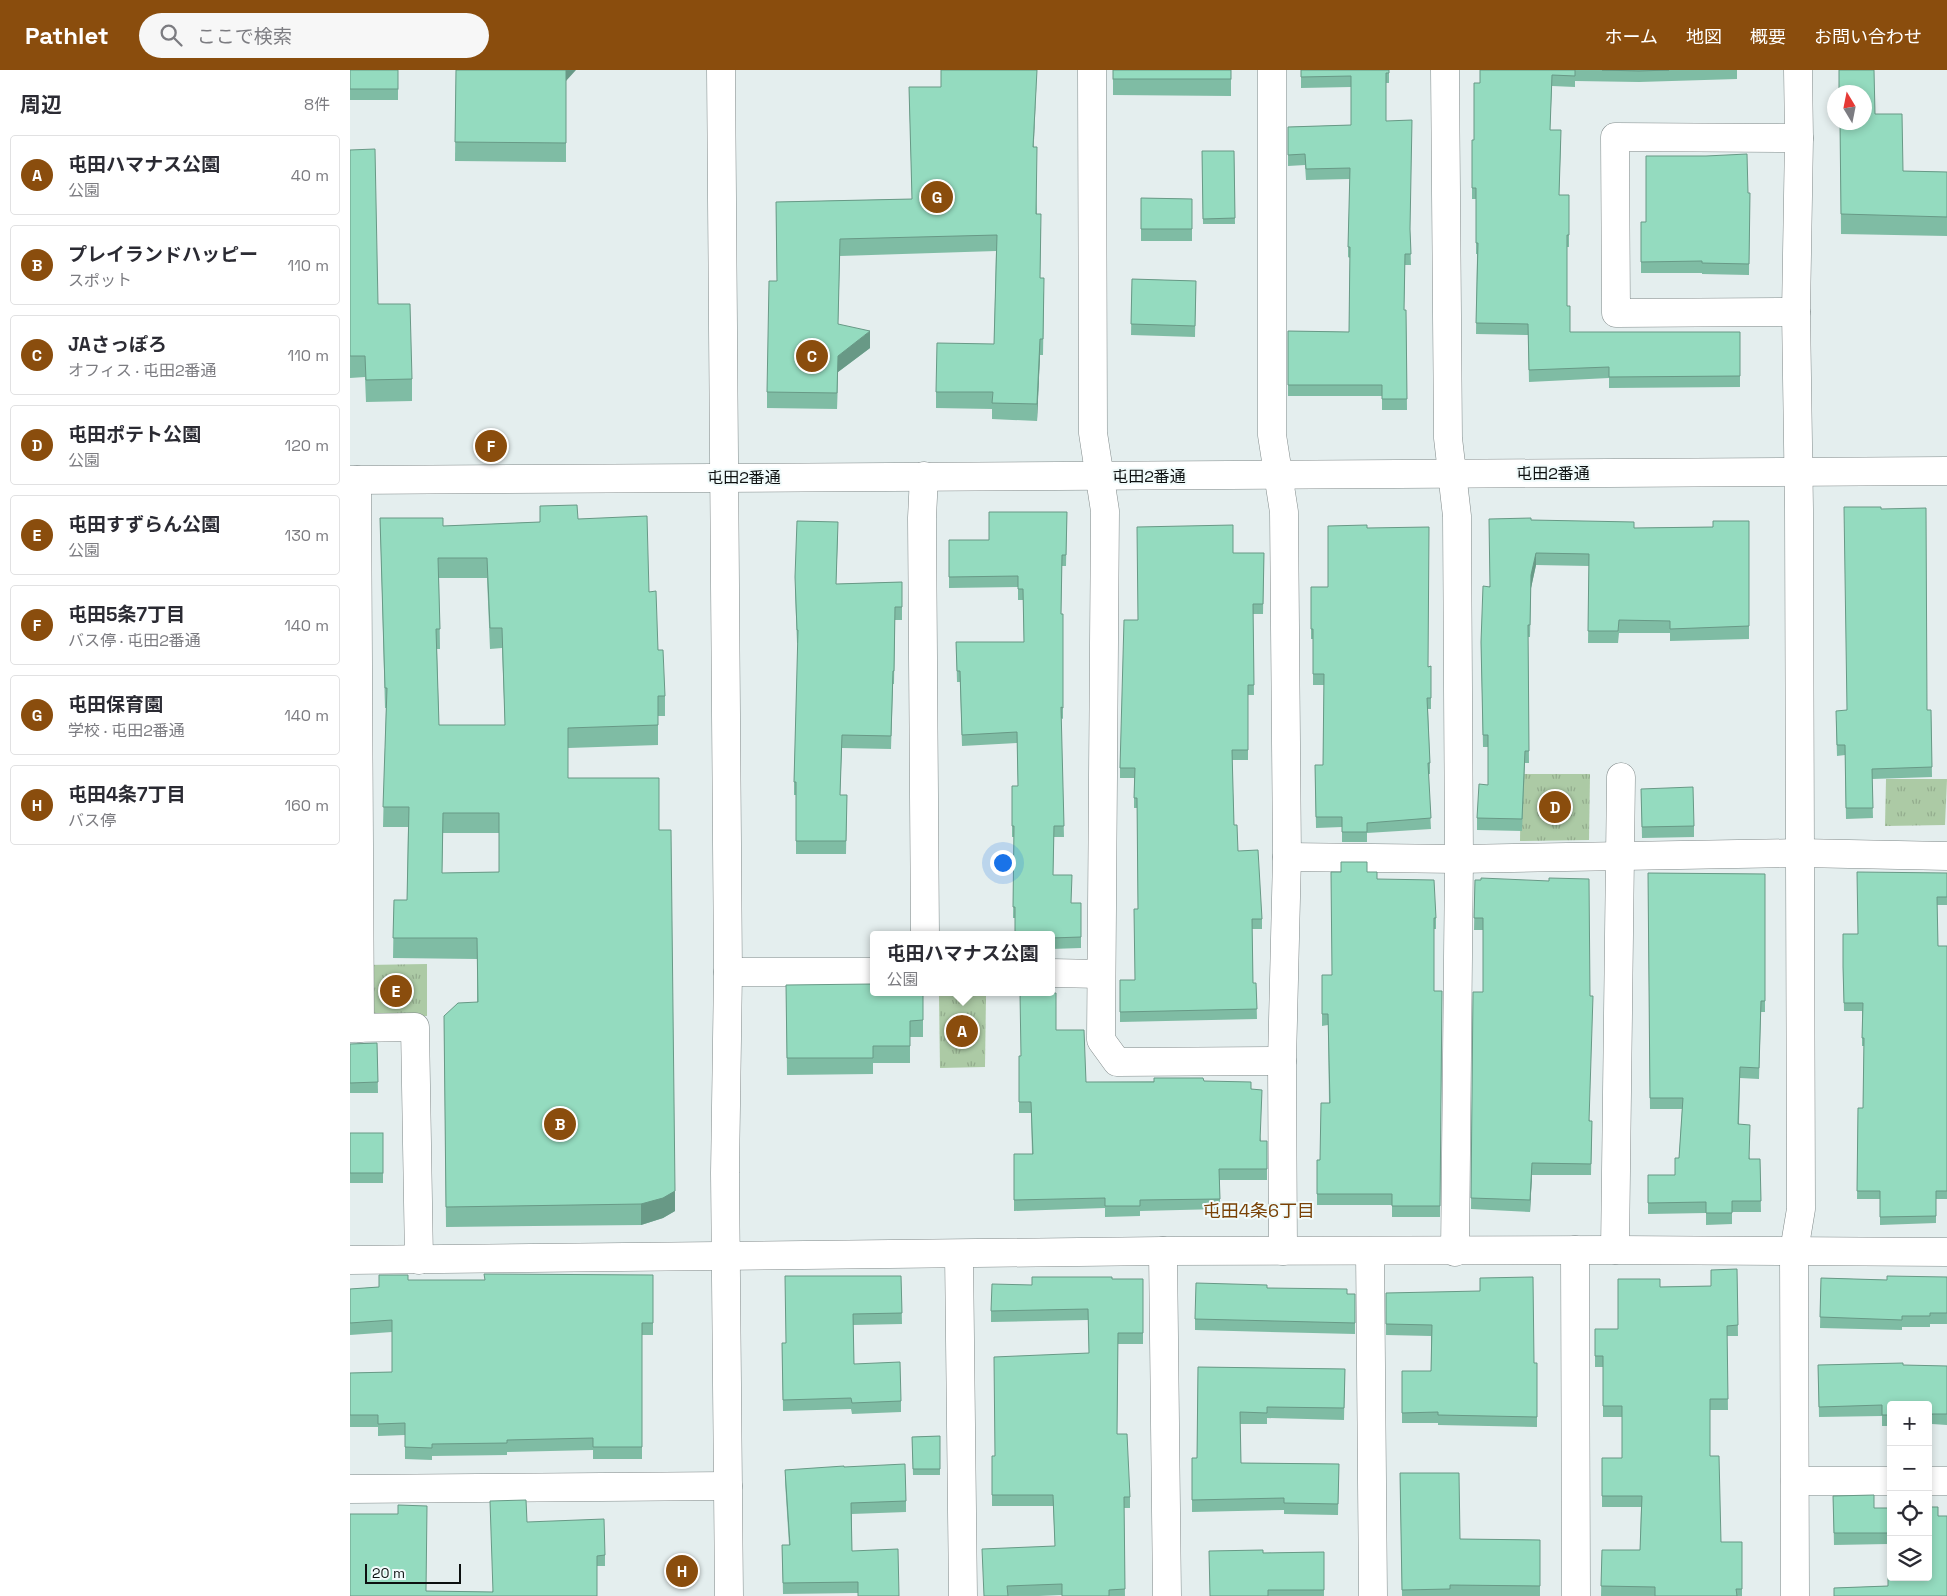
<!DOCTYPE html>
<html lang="ja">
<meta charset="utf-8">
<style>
:root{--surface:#fff;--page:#f7f7f7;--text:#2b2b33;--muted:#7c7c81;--line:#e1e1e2;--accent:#8a4d0d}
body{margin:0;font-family:"Space Grotesk","Noto Sans JP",sans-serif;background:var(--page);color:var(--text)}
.controls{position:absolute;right:15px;bottom:15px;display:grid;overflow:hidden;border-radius:5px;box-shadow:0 2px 8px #0003}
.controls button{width:45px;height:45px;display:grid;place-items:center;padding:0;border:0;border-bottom:1px solid var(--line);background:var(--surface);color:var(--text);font:25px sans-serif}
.compass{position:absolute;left:1477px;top:15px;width:45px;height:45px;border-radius:50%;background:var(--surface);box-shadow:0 2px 8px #0003;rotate:350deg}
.scale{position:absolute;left:15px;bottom:12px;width:96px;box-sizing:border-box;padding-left:5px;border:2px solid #0d1010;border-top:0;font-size:14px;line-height:18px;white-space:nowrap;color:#0d1010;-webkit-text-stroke:4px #f1fbfb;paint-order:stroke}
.you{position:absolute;left:652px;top:792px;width:18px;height:18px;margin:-12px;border:4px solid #fff;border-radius:50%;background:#1a73e8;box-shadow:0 0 0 8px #1a73e833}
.badge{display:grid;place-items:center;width:32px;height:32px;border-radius:50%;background:var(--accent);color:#fff;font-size:16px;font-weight:700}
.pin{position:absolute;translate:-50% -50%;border:2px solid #fff;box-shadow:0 1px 5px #0006}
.popup{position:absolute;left:520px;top:861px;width:185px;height:65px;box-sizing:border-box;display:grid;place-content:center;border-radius:5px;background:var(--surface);filter:drop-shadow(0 1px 4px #0005);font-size:16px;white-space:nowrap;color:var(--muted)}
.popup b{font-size:19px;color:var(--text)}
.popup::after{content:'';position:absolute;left:50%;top:100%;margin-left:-10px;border:10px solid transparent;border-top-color:var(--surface)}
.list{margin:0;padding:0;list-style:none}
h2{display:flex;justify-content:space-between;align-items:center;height:65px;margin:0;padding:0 20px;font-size:21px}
h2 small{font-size:16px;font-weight:400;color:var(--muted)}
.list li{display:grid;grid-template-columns:32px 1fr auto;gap:15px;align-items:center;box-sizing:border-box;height:80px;margin:0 10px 10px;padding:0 10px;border:1px solid var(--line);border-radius:5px}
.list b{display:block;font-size:19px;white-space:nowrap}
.list p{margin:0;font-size:16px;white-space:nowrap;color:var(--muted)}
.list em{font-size:16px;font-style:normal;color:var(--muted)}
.icon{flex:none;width:28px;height:28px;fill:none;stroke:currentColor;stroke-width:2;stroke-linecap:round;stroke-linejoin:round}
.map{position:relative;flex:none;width:1597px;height:1526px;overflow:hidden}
header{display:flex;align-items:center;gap:30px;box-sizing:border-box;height:70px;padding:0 25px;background:var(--accent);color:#fff}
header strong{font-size:24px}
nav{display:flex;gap:28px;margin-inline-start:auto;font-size:18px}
.search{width:350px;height:45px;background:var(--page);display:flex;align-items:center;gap:12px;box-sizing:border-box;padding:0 18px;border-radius:28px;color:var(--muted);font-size:19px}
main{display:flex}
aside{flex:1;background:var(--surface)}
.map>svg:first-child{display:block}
.grass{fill:url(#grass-tufts)}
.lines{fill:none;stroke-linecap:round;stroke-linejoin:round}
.minor-casing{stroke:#818a8a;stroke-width:29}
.tertiary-casing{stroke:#818a8a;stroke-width:29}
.minor{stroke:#fff;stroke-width:28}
.tertiary{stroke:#fff;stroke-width:28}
.wall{fill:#7fbca4;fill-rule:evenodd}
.shaded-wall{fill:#689986}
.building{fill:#94dbbf;stroke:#689986;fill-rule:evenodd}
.labels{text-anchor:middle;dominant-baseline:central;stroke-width:4;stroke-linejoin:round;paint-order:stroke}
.street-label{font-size:16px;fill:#0d1010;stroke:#f1fbfb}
.neighbourhood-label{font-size:18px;fill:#7a4207;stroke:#f1fbfb}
</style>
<header>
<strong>Pathlet</strong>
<div class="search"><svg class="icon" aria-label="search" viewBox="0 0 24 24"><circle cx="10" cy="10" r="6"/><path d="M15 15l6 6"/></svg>ここで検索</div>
<nav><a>ホーム</a><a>地図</a><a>概要</a><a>お問い合わせ</a></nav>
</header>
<main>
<aside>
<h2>周辺<small>8件</small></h2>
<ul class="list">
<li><span class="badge">A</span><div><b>屯田ハマナス公園</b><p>公園</p></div><em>40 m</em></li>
<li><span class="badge">B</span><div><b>プレイランドハッピー</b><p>スポット</p></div><em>110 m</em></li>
<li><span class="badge">C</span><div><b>JAさっぽろ</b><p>オフィス · 屯田2番通</p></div><em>110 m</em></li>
<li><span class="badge">D</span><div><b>屯田ポテト公園</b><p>公園</p></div><em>120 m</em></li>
<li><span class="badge">E</span><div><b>屯田すずらん公園</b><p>公園</p></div><em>130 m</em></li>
<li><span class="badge">F</span><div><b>屯田5条7丁目</b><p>バス停 · 屯田2番通</p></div><em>140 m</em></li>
<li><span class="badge">G</span><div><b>屯田保育園</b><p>学校 · 屯田2番通</p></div><em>140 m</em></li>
<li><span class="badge">H</span><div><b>屯田4条7丁目</b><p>バス停</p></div><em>160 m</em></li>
</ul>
</aside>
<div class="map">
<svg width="1597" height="1526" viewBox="0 0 1597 1526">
<defs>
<pattern id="grass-tufts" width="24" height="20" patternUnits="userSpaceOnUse" patternTransform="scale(1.25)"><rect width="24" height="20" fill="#accaa5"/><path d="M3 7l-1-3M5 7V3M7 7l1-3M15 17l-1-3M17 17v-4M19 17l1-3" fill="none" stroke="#93ac8d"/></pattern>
</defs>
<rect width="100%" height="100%" fill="#e4eeee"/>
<g class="grass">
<path d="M1171,704H1240L1239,770L1170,771Z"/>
<path d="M1536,709H1597L1595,755L1535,756Z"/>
<path d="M77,894V946L15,947V895Z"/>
<path d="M589,925H636L635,997L590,998Z"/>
</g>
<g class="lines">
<g class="minor-casing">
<g id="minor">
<path d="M742,0L743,363L755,441L751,970L767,992L932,991"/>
<path d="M922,0V365L934,442L937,787L932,991L933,1181"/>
<path d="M1095,0L1098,368L1107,446L1109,789L1105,1182"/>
<path d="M1446,242L1266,243L1265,67L1449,68"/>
<path d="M574,406L572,448L575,865"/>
<path d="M7,410L10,958"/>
<path d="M937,787L1109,789L1450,783L1597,786"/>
<path d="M378,902H523"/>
<path d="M701,903L751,904"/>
<path d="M0,958L65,957L69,1190"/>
<path d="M1225,1180L1226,1526"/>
<path d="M1265,1180L1271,707"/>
<path d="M813,1181L817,1526"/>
<path d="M1020,1181L1023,1526"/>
<path d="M609,1184L613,1526"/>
<path d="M0,1190L813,1181L1265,1180L1597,1182"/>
<path d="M1445,1411H1541"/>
<path d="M1578,1411H1597"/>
<path d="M0,1419L378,1416"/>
<path d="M1445,1526L1444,1181L1451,1139L1449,439L1446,242L1449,68L1448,0"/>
</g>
</g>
<g class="tertiary-casing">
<g id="tertiary">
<path d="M371,0L378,902L375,1103L379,1526"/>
<path d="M0,410L1597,401"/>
</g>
</g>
<use href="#minor" class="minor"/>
<use href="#tertiary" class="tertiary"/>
</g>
<g class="wall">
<rect x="0" y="0" width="48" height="30"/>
<path d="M106,0L216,11V92L105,91Z"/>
<path d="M763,0H881V26L763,25Z"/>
<path d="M951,0H1039V13H1036V51L1060,162L1061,195H1055L1054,240H1056L1057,340H1032V326H938V261L999,262L1000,188L998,187V177L1000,109L956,110L955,95L938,96V57L1001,55V17L951,18Z"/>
<path d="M1130,0H1387V9L1289,12L1225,11V17L1202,16L1200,60L1211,71L1209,125H1219V177H1217V236L1220,262H1390V317L1259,318V308L1179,312L1178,265L1126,264L1127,184H1126V129H1122V70H1124L1130,13Z"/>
<path d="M559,17L684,77L687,144L691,160L690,208L694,225L693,285H690L687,351L642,349V339L586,338V322L644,274L646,181L490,186L488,254L520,278L488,302L487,339L417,338V322L427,211L426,132L562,129Z"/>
<path d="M1525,44L1553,101L1597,102V166L1491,164L1490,52Z"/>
<path d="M0,80L28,234L62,309V331L16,332L15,307L0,308Z"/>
<path d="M852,81H884L885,154H853Z"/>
<path d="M1398,123H1400L1399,205L1352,204V203H1291V152H1296Z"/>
<path d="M791,128L842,129V171H791Z"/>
<path d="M782,209L846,211L845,267L781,265Z"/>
<path d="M190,436L228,449L299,522L315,626V646H308V675L218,678V708L309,760L325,1141L313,1148L291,1155L96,1157L94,946L127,932V889L43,888L44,830H57L58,757H33L36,638H35L30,448L93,456L190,452ZM89,508H137L140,579L152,578L155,655H89L87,579H90ZM93,763H149V802L92,803Z"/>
<path d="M1531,439L1577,640H1581L1582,707L1522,709L1523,748L1496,749L1495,685L1487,686L1486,651L1497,640Z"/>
<path d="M717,442L716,496H712L711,544H713V649L711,648L714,767H704L703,805L721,833H731V878L701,879V865H665V848H663L664,767H662V716H668L667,673L612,676L610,612H607L606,572H674L673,530H668V517L599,518V470H639Z"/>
<path d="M1181,450L1284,458L1363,457L1399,451V569L1320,571V563H1269L1268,573H1238L1239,496L1186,495L1181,518L1180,567H1178L1179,693H1175L1172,761L1127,760V748L1138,715V677H1133L1131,572L1139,517Z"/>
<path d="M1017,458L1078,597L1081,596V639H1078L1080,693V704H1078L1081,759L1017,763V772H992V757L966,758L965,695H973L974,615H963V569H961V517H978Z"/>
<path d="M488,465L486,514L552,512V550H545L544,614H543L541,679L492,678L490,725H497L496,784H446V725H444V712L448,573H447L445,520Z"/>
<path d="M883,483H914L913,544H903L904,625H898V690H882L884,755L888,781L912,849V859H902L903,913H906L907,949L770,952V910H785L788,839L787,738H784V708H770V698L788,550Z"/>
<path d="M1291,719L1344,756V767L1292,768Z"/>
<path d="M1017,802L1086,848V859H1084V921H1092L1090,1147H1042V1135H967V1090H970L979,1033L978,955L972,956V905H982Z"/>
<path d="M1298,803L1415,804V942H1411L1409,1009L1390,1008L1389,1054L1400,1089H1410L1411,1142H1382V1154L1356,1155V1143L1298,1144V1105H1325L1329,1088L1332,1039H1300Z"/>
<path d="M1597,803V835H1587L1588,876H1597V1129H1586V1153L1530,1155V1129H1507L1508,1038H1513L1514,976H1512V941H1494L1493,897L1508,864Z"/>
<path d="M1125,810L1240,1051H1242L1241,1105H1182L1180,1142L1121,1139L1123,922H1133V860H1124Z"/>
<path d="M436,915L573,922V967H560V993H523V1004L437,1005Z"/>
<path d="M706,960L736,1012L854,1011L901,1019L911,1071H917V1110H870V1139L790,1141V1146L755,1147V1138L664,1141V1084H682L681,1043H669V986H671Z"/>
<path d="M27,973L28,1023H0V974Z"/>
<rect x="0" y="1063" width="33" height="50"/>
<path d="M1387,1199L1388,1266H1377L1378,1340H1360V1386L1371,1472H1392V1526H1251L1252,1480H1290L1291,1437H1252V1388H1272V1347H1253V1297H1245V1259H1268L1310,1217L1361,1216Z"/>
<path d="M303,1205V1265H292V1389H243V1380L157,1382V1385L82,1386V1390L55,1389V1365L28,1366V1357H0V1303L42,1302V1262L0,1265V1219L29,1217L58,1210H135Z"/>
<path d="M551,1206L552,1254L503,1255L504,1294L551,1331V1342L502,1344L501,1339L433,1341L432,1273H436Z"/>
<path d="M1597,1207V1254H1580V1257H1552V1260L1470,1258L1471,1208L1537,1210Z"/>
<path d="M762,1209H793V1274H768L767,1364L780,1427V1438H774L775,1526H712V1525L689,1526H634L705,1476L703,1436H642V1386H645L739,1283L738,1250L641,1252V1241L682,1215Z"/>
<path d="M917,1218L997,1224H1005V1264L845,1260V1249Z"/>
<path d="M1036,1223L1184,1293H1187V1357L1088,1355V1353H1052V1301H1081V1266L1036,1265Z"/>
<path d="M1468,1295L1597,1296V1355L1582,1354V1356H1578V1335H1541V1356H1532V1346L1469,1347Z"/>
<path d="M848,1297L995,1299L994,1350L917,1348V1354H890L891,1393L989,1394L988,1445L934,1444V1440L842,1442V1388H847Z"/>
<path d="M590,1366V1405H563L562,1367Z"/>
<path d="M494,1397L556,1431V1442L502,1444V1481L549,1526H508V1523L433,1524L432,1475H439L435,1411V1400Z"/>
<path d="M1050,1403L1110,1469L1190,1470V1526H1052Z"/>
<path d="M1483,1426L1524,1438L1588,1446L1597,1526H1484V1518L1538,1516V1474L1484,1475Z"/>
<path d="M177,1452L255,1485V1496H247V1526L76,1521L142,1522Z"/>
<path d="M974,1482V1526H860L913,1483Z"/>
</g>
<g class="shaded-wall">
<path d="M216,0H226L216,11V92Z"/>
<path d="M687,0L683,94V77Z"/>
<path d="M520,261V278L488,302L487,339L488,286Z"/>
<path d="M690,269V285L687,351V334Z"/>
<path d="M1186,483V495L1181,518L1180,567L1181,505Z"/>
<path d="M1182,1093V1105L1180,1142V1130Z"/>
<path d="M325,1121V1141L313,1148L291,1155V1134Z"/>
</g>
<g class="building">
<rect x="0" y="0" width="48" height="19"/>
<path d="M106,0H216V73L105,72Z"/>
<path d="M591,0H687L683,77H687L686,144H691L690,208H694L693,269H690L687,334L642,333L643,322H586L587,273L644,274L647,165L490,169L488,254L520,261L488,286L487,323L417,322L419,211H427L426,132L562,129L559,17H591Z"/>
<rect x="763" y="0" width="118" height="9"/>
<path d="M951,0H1039V3H1036V51L1062,50L1060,159L1061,184H1055L1054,240H1056L1057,329H1032V315H938V261L999,262L1000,177H998L1000,98L956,99L955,84L938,85V57L1001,55V6L951,7Z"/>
<path d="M1130,0H1225V6L1202,5L1200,60H1211L1209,125H1219V165H1217V236H1220V262H1390V306L1259,307V297L1179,300L1178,254L1126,253L1128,173H1126V118H1122V70H1124V13H1130Z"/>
<path d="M1252,0H1319L1289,1Z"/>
<path d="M1489,0H1524L1525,44H1552L1553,101L1597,102V147L1491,144L1490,52H1514V22H1489Z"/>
<path d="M25,79L28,234H60L62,309L16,310L15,286H0V80Z"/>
<path d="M852,81H884L885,148L853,149Z"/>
<path d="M1397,84L1398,123H1400L1399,194L1352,193V191L1291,192V152H1296V86H1356Z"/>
<path d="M791,128L842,129V159H791Z"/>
<path d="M782,209L846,211L845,256L781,254Z"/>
<path d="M227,435L228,449L297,446L299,522L306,521L308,580H313L315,626H308V655L218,658V708H309V760H321L325,1121L313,1128L291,1134L96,1137L94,946L108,933L128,932L127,868H43L44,830H57L59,737H33L37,618H35L30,448H93V456L190,452V436ZM88,488H137L140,558H152L155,655H89L86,559H90ZM93,743H149V802L92,803Z"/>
<path d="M1494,437H1531V439L1576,438L1577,640H1581L1582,697L1522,699L1523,738H1496L1495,675H1487L1486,641L1497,640Z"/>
<path d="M639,442H717L716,485H712L711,544H713V638L711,637L714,756H704L703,805H722L721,833H731V867L701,868V865L665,864V837H663L664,756H662V716H668L667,662L612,665L610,601H607L606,572H674L673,519H668V506L599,507V470H639Z"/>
<path d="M1181,448V450L1284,452V458L1363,457V451H1399V556L1320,559V551L1269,550L1268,561H1238L1239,484L1186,483L1181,505L1180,555H1178L1179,681H1175L1172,749L1127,748L1129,714L1138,715V665H1133L1131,572L1133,516L1140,517L1139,449Z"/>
<path d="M447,451L488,452L486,514L552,512V537H545L544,601H543L541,666L492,665L490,725H497L496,771H446V712H444L448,560H447L445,507Z"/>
<path d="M883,455V483H914L913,534H903L904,615H898V680H882L884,755H887L888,781L908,780L912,849H902L903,913H906L907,939L770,942V910H785L784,839H788L787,728H784L785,698H770L774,550H788L787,457Z"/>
<path d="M1017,455V458L1079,457L1078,597L1081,596V628H1077L1080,693H1078L1081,748L1017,753V762H992V747H966L965,695H973L974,604H963V559H961V517H978V456Z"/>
<path d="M1343,717L1344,756L1292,757L1291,719Z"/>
<path d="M991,792H1017V802H1027V809L1084,810L1086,848H1084V921H1092L1090,1136H1042V1124H967V1090H970L971,1033H980L978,944H972V905H982L981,802H991Z"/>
<path d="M1507,802L1597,803V827H1587L1588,876H1597V1121H1586V1146L1530,1147V1121H1507L1508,1038H1513L1514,968H1512L1513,933H1494L1493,897V864H1508Z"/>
<path d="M1298,803L1415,804V931H1411L1409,998L1390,997L1388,1054L1400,1055L1399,1089H1410L1411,1131H1382V1143H1356V1132L1298,1133V1105H1325V1088H1329L1333,1028H1300Z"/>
<path d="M1131,808L1199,811V808L1239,809L1240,926H1243L1239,1051H1242L1241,1094L1182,1093L1180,1130L1121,1128L1123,922H1133V848H1124L1125,810H1131Z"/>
<path d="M523,914V922H573V950L560,951V976H523V988H437L436,915Z"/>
<path d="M670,923H706V960H734L736,1012H804V1008H853L854,1011L901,1012V1019L912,1020L910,1071H917V1099H869L870,1129L790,1130V1136H755V1128L664,1130V1084H683L681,1032H669V986H671Z"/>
<path d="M27,973L28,1012L0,1013V974Z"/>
<rect x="0" y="1063" width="33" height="40"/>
<path d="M1387,1199L1388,1255L1377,1256L1378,1329H1360V1386H1369L1371,1472H1392V1519H1386L1387,1526H1305V1517L1251,1516L1252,1480H1290L1292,1426H1252V1388H1272V1336H1253V1286H1245V1259H1268V1209H1310V1217L1361,1216V1200Z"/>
<path d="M134,1204L303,1205V1253H292V1377H243V1368L157,1370V1373L82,1374V1378L55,1377V1353L28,1354V1345H0V1303L42,1302V1250L0,1253V1219L29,1217V1205H58V1210H135Z"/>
<path d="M435,1206H551L552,1243L503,1244L504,1294L550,1292L551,1331L502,1333L501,1328L433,1330L432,1273H436Z"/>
<path d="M1537,1206L1597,1207V1243H1580V1246H1552V1250L1470,1247L1471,1208L1537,1210Z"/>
<path d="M682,1207H762V1209H793V1263H768L767,1364H777L780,1427H774L775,1519L759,1520V1526H712V1514L657,1516L658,1526H634L632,1479L705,1476L703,1425H642V1386H645L644,1287L739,1283L738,1239L641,1241L642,1214L682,1215Z"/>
<path d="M1183,1207L1184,1293H1187V1347L1088,1345V1342L1052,1343V1301H1081L1082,1255L1036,1254V1223L1130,1221V1208Z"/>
<path d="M846,1213L917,1215V1218L997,1219V1224H1005V1253L845,1249Z"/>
<path d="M1553,1293V1295L1597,1296V1344H1582V1345H1578V1335H1541V1345H1532V1335L1469,1337L1468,1295Z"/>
<path d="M848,1297L995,1299L994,1338L917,1337V1343L890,1342L891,1393L989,1394L988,1434L934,1433V1428L842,1430V1388H847Z"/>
<path d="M590,1366V1399H563L562,1367Z"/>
<path d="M555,1394L556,1431L501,1433L502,1481L548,1479L549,1526H508V1512L433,1513L432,1475H440L435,1400L494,1396V1397Z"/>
<path d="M1050,1403H1109L1110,1469L1190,1470V1516L1100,1515V1519L1052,1520Z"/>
<path d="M1524,1425V1438H1541V1507H1578V1437H1588V1446H1597V1526H1484V1518L1538,1516V1463H1484L1483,1426Z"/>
<path d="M176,1430L177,1452L254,1449L255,1485L247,1486V1526H0V1444H48V1435L77,1436L76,1521L143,1522L140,1431Z"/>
<path d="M913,1480V1483L974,1482V1520H918V1526H860L859,1481Z"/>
</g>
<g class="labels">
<g class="street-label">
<text x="1203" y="403">屯田2番通</text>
<text x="799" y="406">屯田2番通</text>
<text x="394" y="407">屯田2番通</text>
</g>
<g class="neighbourhood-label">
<text x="909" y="1140">屯田4条6丁目</text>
</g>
</g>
</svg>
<div class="controls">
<button>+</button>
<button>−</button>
<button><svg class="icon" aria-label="locate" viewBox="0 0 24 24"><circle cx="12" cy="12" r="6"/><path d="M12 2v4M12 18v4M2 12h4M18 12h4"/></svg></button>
<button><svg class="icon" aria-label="layers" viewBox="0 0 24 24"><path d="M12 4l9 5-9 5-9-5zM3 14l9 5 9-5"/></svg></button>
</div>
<svg class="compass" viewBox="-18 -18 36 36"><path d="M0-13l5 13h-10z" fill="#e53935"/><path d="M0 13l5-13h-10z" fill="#7c7c81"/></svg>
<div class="scale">20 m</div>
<div class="you"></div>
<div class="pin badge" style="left:612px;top:961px">A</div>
<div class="popup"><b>屯田ハマナス公園</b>公園</div>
<div class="pin badge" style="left:210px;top:1054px">B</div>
<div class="pin badge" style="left:462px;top:286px">C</div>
<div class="pin badge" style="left:1205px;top:737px">D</div>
<div class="pin badge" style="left:46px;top:921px">E</div>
<div class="pin badge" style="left:141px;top:376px">F</div>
<div class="pin badge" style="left:587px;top:127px">G</div>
<div class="pin badge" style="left:332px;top:1501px">H</div>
</div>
</main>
